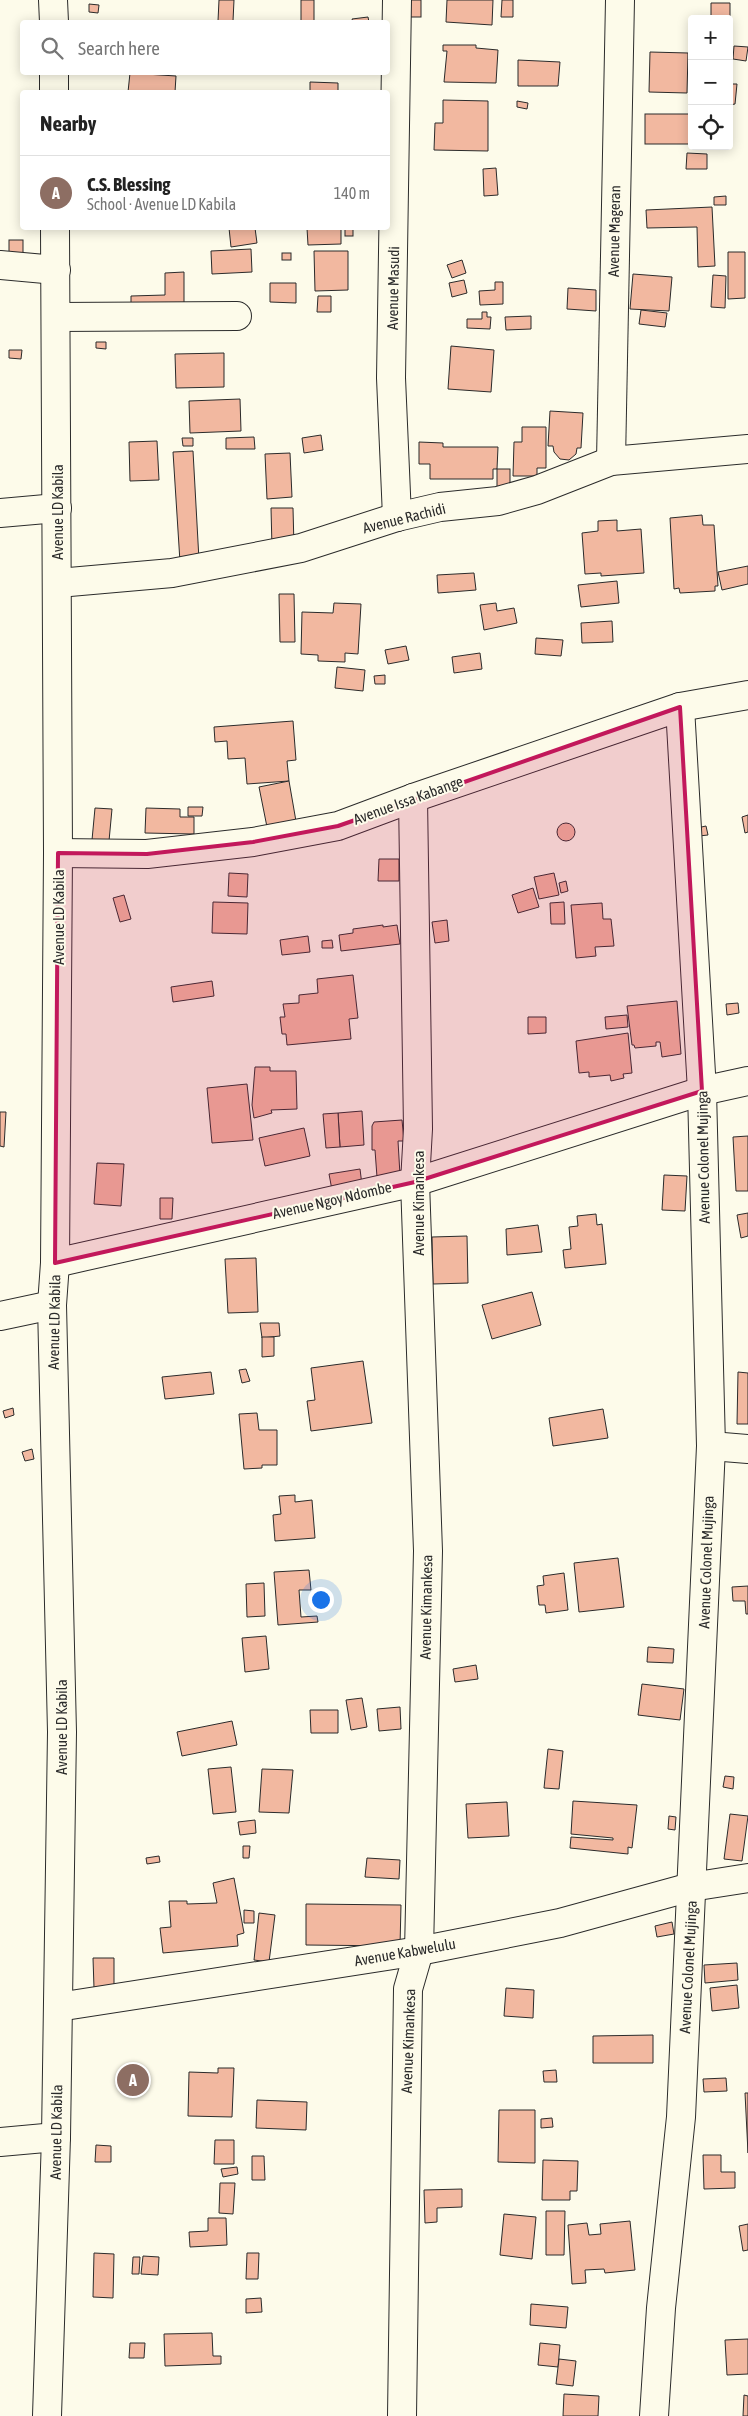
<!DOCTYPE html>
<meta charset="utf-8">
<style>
:root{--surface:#fff;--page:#f2f2f2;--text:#222;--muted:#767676;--line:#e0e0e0;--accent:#7c3aed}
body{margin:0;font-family:"Asap Condensed",sans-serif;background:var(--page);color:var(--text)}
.controls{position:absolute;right:15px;top:15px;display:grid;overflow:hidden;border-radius:5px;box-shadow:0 2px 12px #0003}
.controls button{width:45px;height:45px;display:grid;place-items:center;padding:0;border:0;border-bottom:1px solid var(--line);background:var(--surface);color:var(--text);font:25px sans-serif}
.you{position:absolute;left:320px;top:1599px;width:18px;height:18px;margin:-12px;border:4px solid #fff;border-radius:50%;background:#1a73e8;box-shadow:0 0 0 8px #1a73e833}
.badge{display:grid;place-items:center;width:32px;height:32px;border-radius:50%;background:var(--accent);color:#fff;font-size:16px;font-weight:700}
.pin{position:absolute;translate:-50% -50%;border:2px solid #fff;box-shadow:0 1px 5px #0006}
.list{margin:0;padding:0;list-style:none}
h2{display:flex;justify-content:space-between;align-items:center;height:65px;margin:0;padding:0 20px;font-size:21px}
h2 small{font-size:16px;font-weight:400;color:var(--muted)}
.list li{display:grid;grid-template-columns:32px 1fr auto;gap:15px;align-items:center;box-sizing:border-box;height:75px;padding:0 20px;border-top:1px solid var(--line)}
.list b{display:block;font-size:19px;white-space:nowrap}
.list p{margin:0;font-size:16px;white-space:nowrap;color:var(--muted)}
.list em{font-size:16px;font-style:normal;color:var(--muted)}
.icon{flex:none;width:28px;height:28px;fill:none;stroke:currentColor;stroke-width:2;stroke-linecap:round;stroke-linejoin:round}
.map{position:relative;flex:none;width:748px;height:2416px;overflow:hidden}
.search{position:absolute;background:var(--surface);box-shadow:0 2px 12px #0003;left:20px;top:20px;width:370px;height:55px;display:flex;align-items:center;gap:12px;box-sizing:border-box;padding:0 18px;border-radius:5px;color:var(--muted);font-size:19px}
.panel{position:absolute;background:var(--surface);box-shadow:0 2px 12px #0003;left:20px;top:90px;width:370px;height:140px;border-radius:5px}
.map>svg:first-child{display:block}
.building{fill:#f2b8a0;stroke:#2b2b2b}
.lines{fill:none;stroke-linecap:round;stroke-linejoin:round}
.minor-casing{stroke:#2b2b2b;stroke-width:30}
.minor{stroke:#fdfbea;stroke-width:28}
.marked{fill:#c2185b;fill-opacity:0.2;stroke:#c2185b;stroke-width:4;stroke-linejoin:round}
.labels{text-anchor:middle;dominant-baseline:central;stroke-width:4;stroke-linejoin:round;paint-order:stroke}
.street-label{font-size:15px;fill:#2b2b2b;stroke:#fdfbea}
</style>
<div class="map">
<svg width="748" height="2416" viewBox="0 0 748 2416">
<rect width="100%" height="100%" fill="#fdfbea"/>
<g class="building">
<path d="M219,0H234L233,21H218Z"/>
<rect x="301" y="0" width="13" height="21"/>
<rect x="404" y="0" width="17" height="17"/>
<path d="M447,0H493L492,25L446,22Z"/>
<path d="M502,0H513V17H501Z"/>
<path d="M711,3H730V48L729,19H706L711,18Z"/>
<path d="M89,4L99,5L98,13L89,12Z"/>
<path d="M368,17L369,22H353L352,19Z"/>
<path d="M443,45H476V48L498,50L496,83L444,82L447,51H443Z"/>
<path d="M734,46L748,47L746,61L733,59Z"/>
<path d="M650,52L688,53L687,93L649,92Z"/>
<path d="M518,60L560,62L558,86H518Z"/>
<path d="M130,73L176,76L175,92H128Z"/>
<path d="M310,82L338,83V92H310Z"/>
<path d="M729,84H737L735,104L729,105Z"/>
<path d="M443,100L488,101V151L434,150L435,123H443Z"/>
<path d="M517,101L528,103L527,109L517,107Z"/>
<rect x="645" y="114" width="47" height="30"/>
<path d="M687,153L707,154V169H686Z"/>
<path d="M496,168L498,195L484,196L483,169Z"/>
<path d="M726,196V205H714V197Z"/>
<path d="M712,207L715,266L698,267L697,227L647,228L646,210Z"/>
<path d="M229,228H255L257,243L231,247Z"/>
<path d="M307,228H341V244L308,245Z"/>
<rect x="345" y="228" width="8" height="8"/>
<rect x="9" y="240" width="14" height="18"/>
<path d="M251,249L252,272L212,274L211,251Z"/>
<path d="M314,251H348V290L315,291Z"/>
<path d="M728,252H745V298L728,299Z"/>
<rect x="282" y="253" width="9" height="7"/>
<path d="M462,260L466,273L452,278L447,265Z"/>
<path d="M184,272V307L131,309V296L165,295V273Z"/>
<path d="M633,274L672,277L669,311L630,309Z"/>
<path d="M713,275L726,276L725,308L711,307Z"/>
<path d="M464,280L467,293L452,297L449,283Z"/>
<path d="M495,282H503V304L480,305L479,291L495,290Z"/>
<path d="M270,283H296V303L270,302Z"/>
<path d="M568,288L596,290V311L567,309Z"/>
<path d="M318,296H331V312H317Z"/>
<path d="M641,310L667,313L665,327L639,324Z"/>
<path d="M482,312H487V317H491L490,329L467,328V319H482Z"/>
<path d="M531,316V329L506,330L505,317Z"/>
<path d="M96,342H106V349L96,348Z"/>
<path d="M451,346L494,350L491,392L448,389Z"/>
<path d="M9,350H22L21,359L9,358Z"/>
<path d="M224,353V387L176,388L175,354Z"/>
<path d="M240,399L241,431L190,433L189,401Z"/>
<path d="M550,411L583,413L581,448H577L576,454L569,460L560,459L554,452L553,446H548Z"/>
<path d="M522,427H546V468H537V476H513L514,442H522Z"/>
<path d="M321,435L323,450L304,453L302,438Z"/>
<path d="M254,437L255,449H226V438Z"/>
<path d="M182,438H193V446H183Z"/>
<path d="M157,441L159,480L130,481L129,442Z"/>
<path d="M419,442L443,443V447H498L497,469H493V479H430V464H419Z"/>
<path d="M193,451L199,560L180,562L173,452Z"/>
<path d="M290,453L292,497L267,499L265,454Z"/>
<rect x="497" y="469" width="13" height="24"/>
<path d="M271,508H293L294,547L272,548Z"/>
<path d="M702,515L703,525H714L718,586H715V591L680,593L679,588L674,589L670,518Z"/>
<path d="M617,520V531L641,529L644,573L601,576V573L585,574L582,533L598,531V521Z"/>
<path d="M748,566V584L722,590L718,572Z"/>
<path d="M474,573L476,590L438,593L437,575Z"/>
<path d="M617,581L619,603L581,607L578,585Z"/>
<path d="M279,594H294L295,642H280Z"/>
<path d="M334,603L361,604L358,654L345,653V662L318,661V655L301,654L302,612L333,613Z"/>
<path d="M496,603L497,611L514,608L517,623L484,630L480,605Z"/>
<path d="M612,621L613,642L582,643L581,623Z"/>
<path d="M536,638L563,640L561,656L535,654Z"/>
<path d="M406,646L409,660L388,664L385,650Z"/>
<path d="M480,653L482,669L454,673L452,657Z"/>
<path d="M337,667L365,670L363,691L335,688Z"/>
<path d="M385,675V684H375L374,676Z"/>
<path d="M293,721L296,760L287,761L289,781L247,784L245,758L228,759L227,741L215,742L214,727Z"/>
<path d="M289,781L297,827L268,832L259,787Z"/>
<path d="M188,807H203L202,816H188Z"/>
<path d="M95,808L112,809L109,841L92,840Z"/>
<path d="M146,808L180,809V817H194V834L145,833Z"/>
<path d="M748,815V832L745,833L742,817Z"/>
<circle cx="566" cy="832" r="9"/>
<path d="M706,826L708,835L699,836L697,828Z"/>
<path d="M379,859H399V881H378Z"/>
<path d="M229,873L248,874L247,897L228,896Z"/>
<path d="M554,873L559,895L539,899L534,877Z"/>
<path d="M566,881L568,891L561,893L559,883Z"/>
<path d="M533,888L539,907L518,913L512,895Z"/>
<path d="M124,895L131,919L120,922L113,898Z"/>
<path d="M213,902L248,903L247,934L212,933Z"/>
<path d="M564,902L565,924H551L550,903Z"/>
<path d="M602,903L603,919H611L614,946L595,947L596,956L576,958L571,905Z"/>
<path d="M447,920L449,941L435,943L432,922Z"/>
<path d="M383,925V927L397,925L400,944L341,951L339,935L353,933V929Z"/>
<path d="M308,936L310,952L282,955L280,940Z"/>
<path d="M332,940L333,948H322V941Z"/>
<path d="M353,975L358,1018L349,1019L351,1039L287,1045L286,1034H282L280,1017H285L283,1004L299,1003V995L318,993L317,979Z"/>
<path d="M212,981L214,996L173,1002L171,987Z"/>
<path d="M677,1001L681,1054L662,1057L660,1042H656V1046L635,1048L634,1045H632L627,1006Z"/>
<path d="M738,1003L739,1013L727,1015L726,1004Z"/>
<path d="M627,1015L628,1027L606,1029L605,1017Z"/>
<path d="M528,1017H546V1033L528,1034Z"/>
<path d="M628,1033L632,1073L623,1074L624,1078L611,1081L610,1075L589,1077V1072L579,1073L576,1041Z"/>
<path d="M255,1067H270V1071H296L297,1109L271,1110L272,1113L254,1118L252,1105Z"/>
<path d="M247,1084L253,1140L212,1143L207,1088Z"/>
<path d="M362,1111L364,1145L340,1147L338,1113Z"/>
<path d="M0,1112H6L4,1147L0,1146Z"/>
<path d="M338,1113L340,1147L326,1148L323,1114Z"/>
<path d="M402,1120L404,1141H398L400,1175L377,1177L375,1150H372V1126L374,1122Z"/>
<path d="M304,1128L310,1156L265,1166L259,1138Z"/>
<path d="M748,1136V1191H736L733,1137Z"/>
<path d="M97,1163L124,1164L121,1206L94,1204Z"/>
<path d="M360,1169L362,1185L332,1190L329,1174Z"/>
<path d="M664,1175L687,1176L685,1211L662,1210Z"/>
<path d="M160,1198H173L172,1219H160Z"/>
<path d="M748,1213V1236L741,1238L737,1215Z"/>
<path d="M596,1214L597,1225L602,1224L606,1264L565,1268L563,1250L571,1249L569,1227L578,1226L577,1216Z"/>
<path d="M538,1225L542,1252L507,1255L506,1229Z"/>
<path d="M467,1236L468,1283L433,1284L432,1237Z"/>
<path d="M256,1258L258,1312L228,1313L225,1259Z"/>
<path d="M532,1292L541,1325L492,1339L482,1305Z"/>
<path d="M260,1323H279L280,1336L262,1338Z"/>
<path d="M262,1337H274V1356L262,1357Z"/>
<path d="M363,1361L372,1423L311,1431L307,1401L315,1400L311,1368Z"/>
<path d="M246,1369L250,1381L242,1383L239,1370Z"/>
<path d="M211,1372L214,1394L165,1399L162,1377Z"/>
<path d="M738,1372L748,1373V1424H737Z"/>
<path d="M13,1408L14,1415L5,1418L3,1411Z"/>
<path d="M603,1409L608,1438L553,1446L549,1418Z"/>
<path d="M257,1413L259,1430H277V1465H262V1468L244,1469L239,1414Z"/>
<path d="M32,1449L34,1459L25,1461L22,1452Z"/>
<path d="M295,1495V1502L312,1500L315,1538L275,1541L273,1515L281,1514L279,1496Z"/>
<path d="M618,1558L624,1607L579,1612L574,1563Z"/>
<path d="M309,1570L311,1590H299L301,1617L317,1616L318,1622L278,1625L274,1572Z"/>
<path d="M564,1573L568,1610L546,1613L545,1605H539L537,1586L544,1585L543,1576Z"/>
<path d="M264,1583L265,1616L247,1617L246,1584Z"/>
<path d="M748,1586V1614H746L745,1601H733L732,1587Z"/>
<path d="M266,1636L269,1669L245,1672L242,1638Z"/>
<path d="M648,1647L674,1649L673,1663L647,1662Z"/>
<path d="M476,1665L478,1679L455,1682L453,1669Z"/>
<path d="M642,1684L684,1689L680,1720L638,1715Z"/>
<path d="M362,1698L367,1727L351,1730L346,1700Z"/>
<path d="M400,1707L401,1729L379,1731L377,1709Z"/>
<path d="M310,1710H338V1733H311Z"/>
<path d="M232,1721L237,1745L182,1756L177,1732Z"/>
<path d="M548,1749L563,1751L559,1789L544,1788Z"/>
<path d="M231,1767L236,1812L213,1814L208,1769Z"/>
<path d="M262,1769L293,1770L289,1813L259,1812Z"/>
<path d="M725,1776L734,1777L733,1789L723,1787Z"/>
<path d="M573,1801L637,1805L632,1848L628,1847V1854L570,1848L571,1837L613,1840V1838L571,1834Z"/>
<path d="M507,1802L509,1836L468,1838L466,1804Z"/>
<path d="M730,1814L748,1816L742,1861L724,1859Z"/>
<path d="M669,1816L676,1817L675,1830L668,1829Z"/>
<path d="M255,1820L256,1833L240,1835L238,1822Z"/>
<path d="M243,1846H250L249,1858H243Z"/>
<path d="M159,1856L160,1862L147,1864L146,1858Z"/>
<path d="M367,1858L400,1860L399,1879L365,1877Z"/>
<path d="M234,1878L244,1933L237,1935L238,1946L163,1953L160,1928L171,1927L169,1901H187V1904L217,1903L213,1883Z"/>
<path d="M306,1904L401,1905L400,1946L306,1945Z"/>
<path d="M244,1910L254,1911V1923H244Z"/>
<path d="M259,1913L275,1915L269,1962L254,1960Z"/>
<path d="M672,1922L674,1934L657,1937L655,1926Z"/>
<path d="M93,1958H114V1987L94,1988Z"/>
<path d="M737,1963L738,1980L705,1983L704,1965Z"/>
<path d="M737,1985L739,2008L712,2011L710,1988Z"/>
<path d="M506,1988L534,1990L533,2018L504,2016Z"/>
<path d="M653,2035V2063H593V2036Z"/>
<path d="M218,2068H234L232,2117L188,2116L189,2072L218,2073Z"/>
<path d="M556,2070L557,2082H544L543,2071Z"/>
<path d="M726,2078L727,2091L704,2092L703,2079Z"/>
<path d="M745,2093H748V2153Z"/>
<path d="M257,2100L307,2102L306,2130L256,2128Z"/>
<path d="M499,2110H535V2163L498,2162Z"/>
<path d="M552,2118L553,2127L541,2128V2119Z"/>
<path d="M215,2140H234V2164H214Z"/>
<path d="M96,2145L111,2146V2162H95Z"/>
<path d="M703,2155H721V2172H735V2188L704,2189Z"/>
<path d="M252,2156H264L265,2180H252Z"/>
<path d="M543,2160L578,2161L577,2191H570V2200H542Z"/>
<path d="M237,2167L238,2174L223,2177L221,2169Z"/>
<path d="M220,2183H235L233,2214L219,2213Z"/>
<path d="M462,2189V2207L437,2208V2222L425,2223L424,2190Z"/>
<path d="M546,2211H565L564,2255H546Z"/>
<path d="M504,2214L536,2217L532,2259L500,2255Z"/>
<path d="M208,2218H226L227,2245L190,2247L189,2232L208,2231Z"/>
<path d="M630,2221L635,2270L605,2273L604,2269L585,2270L586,2283L572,2284L568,2225L587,2223L589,2235L601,2234L600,2224Z"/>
<path d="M748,2224V2250L743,2251L739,2226Z"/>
<path d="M94,2253L114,2254L113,2298L93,2297Z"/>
<path d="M247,2253H259L258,2279H246Z"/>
<path d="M143,2256L159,2257L158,2275L141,2274Z"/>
<path d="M133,2257H140L139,2274H132Z"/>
<path d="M261,2298L262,2312L246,2313V2299Z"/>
<path d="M531,2304L568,2307L566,2328L530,2325Z"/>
<path d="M212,2333L213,2356H221V2364L165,2366L164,2334Z"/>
<path d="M748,2339V2374L727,2375L725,2340Z"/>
<path d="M130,2343H145L144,2358H129Z"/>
<path d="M540,2343L560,2345L558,2367L538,2365Z"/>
<path d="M559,2359L576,2361L573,2386L556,2384Z"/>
<path d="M564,2394L599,2396L598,2416H563Z"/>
<path d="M744,2395L748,2396V2416H743Z"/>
</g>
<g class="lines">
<g class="minor-casing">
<g id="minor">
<path d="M53,0L54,22"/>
<path d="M397,0L391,378L397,517"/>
<path d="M54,72V92"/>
<path d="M0,265L56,270"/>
<path d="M56,317L237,316"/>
<path d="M611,461L620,0"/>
<path d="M0,513L57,508"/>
<path d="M58,583L172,573L301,548L397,517L440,507L498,501L537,490L611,461L748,449"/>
<path d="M58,853L147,854L253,842L338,826L413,798L680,707L748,695"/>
<path d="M55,1263L415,1182L702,1091L748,1081"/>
<path d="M0,1316L52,1305"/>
<path d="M711,1446L748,1449"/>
<path d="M58,2007L419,1951L560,1923L691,1887L748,1878"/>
<path d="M0,2142L56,2137"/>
<path d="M47,2416L56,2137L62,1732L52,1305L55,1263L58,853L55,228"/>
<path d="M402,2416L408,1989L419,1951L428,1551L415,1182L418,1129L413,798"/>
<path d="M654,2416L661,2308L681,2117L711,1446L702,1091L680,707"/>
</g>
</g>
<use href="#minor" class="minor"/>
</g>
<path class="marked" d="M680,707L702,1091L415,1182L55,1263L58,853L147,854L253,842L338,826Z"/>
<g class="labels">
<g class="street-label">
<text transform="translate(614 231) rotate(-89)">Avenue Mageran</text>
<text transform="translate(393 288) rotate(-89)">Avenue Masudi</text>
<text transform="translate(57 512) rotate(-90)">Avenue LD Kabila</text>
<text transform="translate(404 518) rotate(-14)">Avenue Rachidi</text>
<text transform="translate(408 800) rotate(-20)">Avenue Issa Kabange</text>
<text transform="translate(58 917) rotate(-90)">Avenue LD Kabila</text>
<text transform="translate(703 1157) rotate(-91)">Avenue Colonel Mujinga</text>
<text transform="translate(332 1200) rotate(-13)">Avenue Ngoy Ndombe</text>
<text transform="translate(418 1203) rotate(-90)">Avenue Kimankesa</text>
<text transform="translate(54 1322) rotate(-89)">Avenue LD Kabila</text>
<text transform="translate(706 1562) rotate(-88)">Avenue Colonel Mujinga</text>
<text transform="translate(426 1607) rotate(-89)">Avenue Kimankesa</text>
<text transform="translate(61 1727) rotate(-90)">Avenue LD Kabila</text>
<text transform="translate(405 1952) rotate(-10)">Avenue Kabwelulu</text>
<text transform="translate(688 1967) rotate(-87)">Avenue Colonel Mujinga</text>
<text transform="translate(408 2041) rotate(-88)">Avenue Kimankesa</text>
<text transform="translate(56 2132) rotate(-89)">Avenue LD Kabila</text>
</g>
</g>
</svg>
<div class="controls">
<button>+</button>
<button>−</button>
<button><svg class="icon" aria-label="locate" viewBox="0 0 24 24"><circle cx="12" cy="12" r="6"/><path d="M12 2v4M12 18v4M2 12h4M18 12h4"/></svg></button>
</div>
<div class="you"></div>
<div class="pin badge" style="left:133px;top:2080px;background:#8d6e63">A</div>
<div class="search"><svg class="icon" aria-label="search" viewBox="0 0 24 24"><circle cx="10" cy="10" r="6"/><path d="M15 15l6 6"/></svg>Search here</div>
<section class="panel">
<h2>Nearby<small></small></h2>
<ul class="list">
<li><span class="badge" style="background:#8d6e63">A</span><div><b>C.S. Blessing</b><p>School · Avenue LD Kabila</p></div><em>140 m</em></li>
</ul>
</section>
</div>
